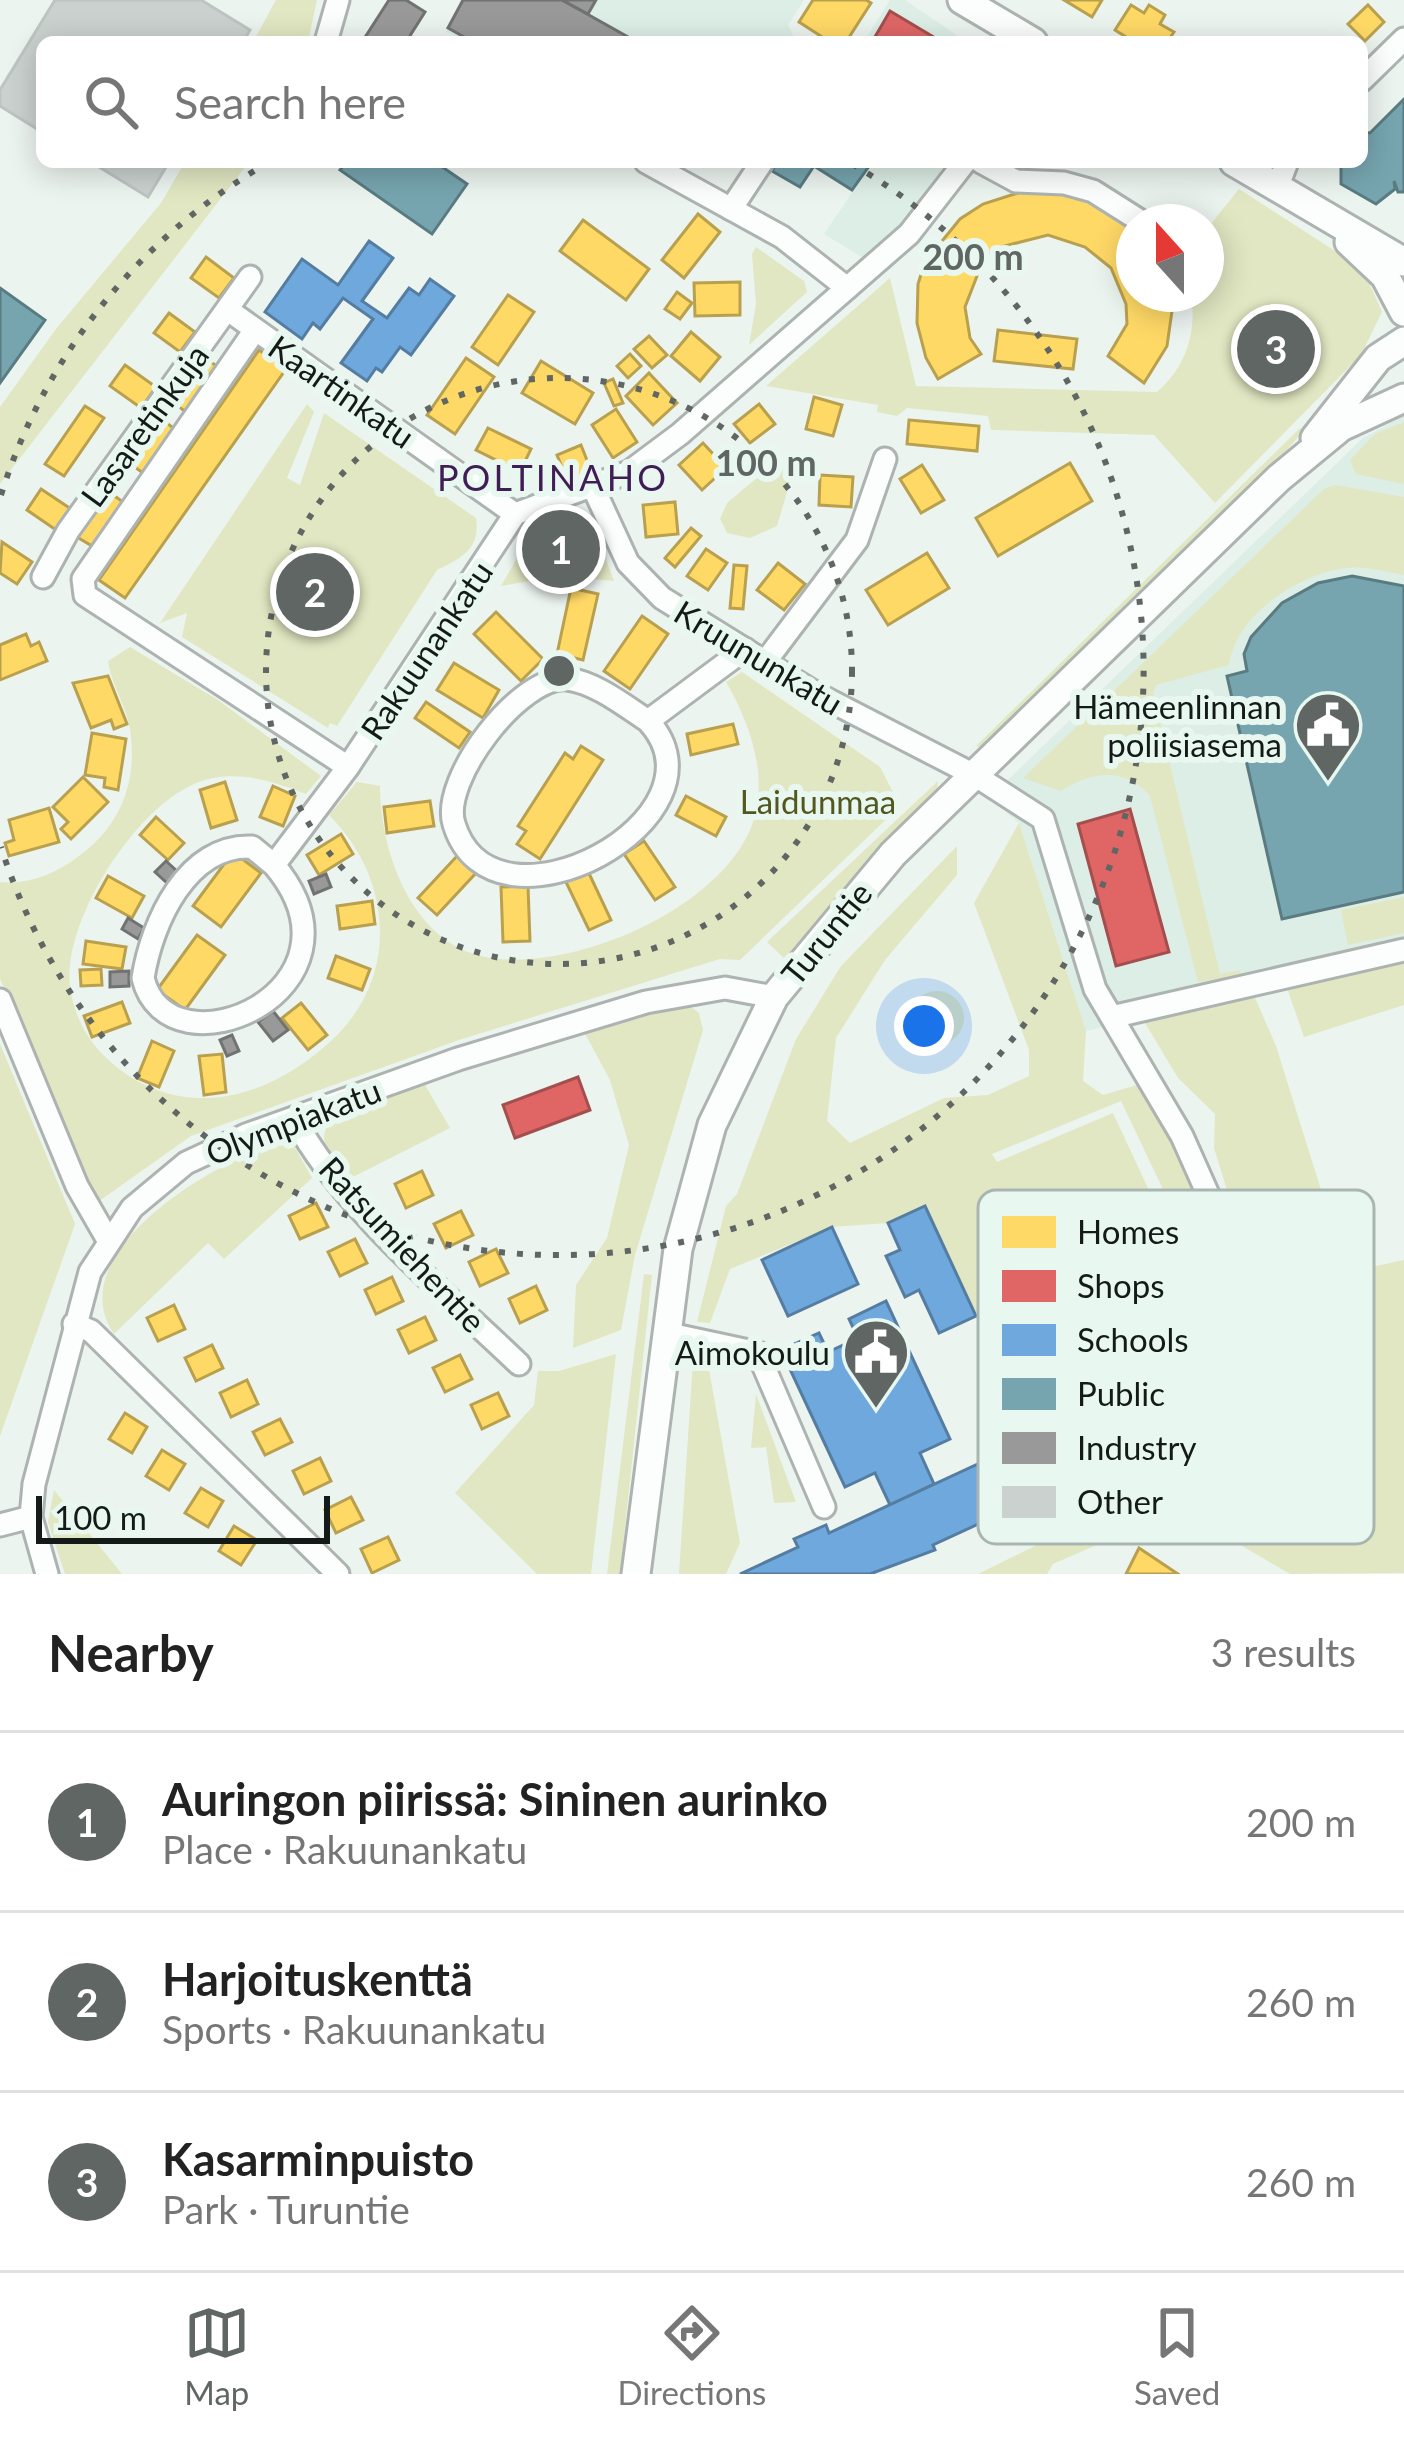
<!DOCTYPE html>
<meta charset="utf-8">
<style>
:root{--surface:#fff;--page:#f2f2f2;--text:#222;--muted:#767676;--line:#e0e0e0;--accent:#606663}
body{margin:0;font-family:Lato,sans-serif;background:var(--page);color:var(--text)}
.compass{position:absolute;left:1116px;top:204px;width:108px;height:108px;border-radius:50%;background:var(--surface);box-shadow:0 6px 30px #0003;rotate:339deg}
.scale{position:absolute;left:36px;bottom:30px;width:294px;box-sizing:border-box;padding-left:12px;border:6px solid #141a17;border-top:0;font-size:33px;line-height:42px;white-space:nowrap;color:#141a17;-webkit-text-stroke:9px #e8f8f1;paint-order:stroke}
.you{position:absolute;left:924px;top:1026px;width:42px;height:42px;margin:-30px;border:9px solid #fff;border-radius:50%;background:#1a73e8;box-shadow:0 0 0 18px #1a73e833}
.badge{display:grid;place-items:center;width:78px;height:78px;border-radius:50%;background:var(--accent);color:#fff;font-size:39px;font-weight:700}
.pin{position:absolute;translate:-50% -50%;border:6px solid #fff;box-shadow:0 3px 12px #0006}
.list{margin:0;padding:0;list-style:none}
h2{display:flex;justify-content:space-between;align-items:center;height:156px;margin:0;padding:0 48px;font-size:51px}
h2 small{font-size:39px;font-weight:400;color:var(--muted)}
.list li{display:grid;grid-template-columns:78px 1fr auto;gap:36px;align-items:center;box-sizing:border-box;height:180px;padding:0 48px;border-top:3px solid var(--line)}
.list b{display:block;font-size:45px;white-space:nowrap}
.list p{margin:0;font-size:39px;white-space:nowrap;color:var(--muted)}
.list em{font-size:39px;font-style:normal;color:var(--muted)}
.icon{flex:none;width:66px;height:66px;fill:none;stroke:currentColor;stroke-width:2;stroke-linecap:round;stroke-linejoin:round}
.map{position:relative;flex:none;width:1404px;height:1574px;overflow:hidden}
.search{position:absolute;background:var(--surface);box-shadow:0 6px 30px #0003;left:36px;right:36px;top:36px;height:132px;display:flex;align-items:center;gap:30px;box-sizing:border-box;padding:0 42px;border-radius:18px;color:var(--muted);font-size:45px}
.sheet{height:696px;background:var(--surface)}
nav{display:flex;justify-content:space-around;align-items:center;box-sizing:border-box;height:168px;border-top:3px solid var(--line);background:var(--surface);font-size:33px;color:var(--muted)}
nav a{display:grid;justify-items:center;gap:6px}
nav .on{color:var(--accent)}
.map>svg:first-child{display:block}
.built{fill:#dceee6}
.green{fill:#e1e7c2;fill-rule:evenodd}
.homes{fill:#ffd966;stroke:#b8a04e;stroke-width:3}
.shops{fill:#e06666;stroke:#a34f4e;stroke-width:3}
.schools{fill:#6fa8dc;stroke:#547da1;stroke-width:3}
.public{fill:#76a5af;stroke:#597b81;stroke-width:3}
.industry{fill:#999;stroke:#717372;stroke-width:3}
.building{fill:#cad1cf;stroke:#bec4c2;stroke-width:3}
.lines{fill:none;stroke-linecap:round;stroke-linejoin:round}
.minor-casing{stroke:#acb3b0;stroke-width:27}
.major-casing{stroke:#acb3b0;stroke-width:33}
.minor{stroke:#fcfdfd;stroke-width:21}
.major{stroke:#fcfdfd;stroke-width:27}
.ring{fill:none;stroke:#606663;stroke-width:6;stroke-dasharray:6 12}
.labels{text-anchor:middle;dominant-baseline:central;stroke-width:12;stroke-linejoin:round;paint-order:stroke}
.street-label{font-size:33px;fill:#141a17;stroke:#e8f8f1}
.poi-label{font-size:33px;fill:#141a17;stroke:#e8f8f1;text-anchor:end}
.park-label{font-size:33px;fill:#545620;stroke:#e8f8f1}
.neighbourhood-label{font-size:36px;letter-spacing:3px;fill:#401d54;stroke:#e8f8f1}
.key{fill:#e8f8f1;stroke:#a8b5b0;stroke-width:3}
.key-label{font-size:33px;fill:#141a17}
.centre{fill:#606663;stroke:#e8f8f1;stroke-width:6}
.ring-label{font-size:36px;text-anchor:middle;font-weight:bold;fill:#606663;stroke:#e8f8f1;stroke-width:12;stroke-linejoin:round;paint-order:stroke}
</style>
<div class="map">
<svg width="1404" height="1574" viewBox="0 0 1404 1574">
<rect width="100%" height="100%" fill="#ecf4f0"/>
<g class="built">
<path d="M463,0H804L788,25L796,42H465L446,32Z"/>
<path d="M890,0H905L967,42H864Z"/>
<path d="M873,162H951L901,232L865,259L824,234Z"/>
<path d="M1404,416V958L1086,1031L1019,823L989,798L1363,438Z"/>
</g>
<g class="green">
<path d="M276,0H317L308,42H253Z"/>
<path d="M185,162H249L0,484V407L56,329L161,203Z"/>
<path d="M1239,189L1363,269L1382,312L1361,355L1215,503L1154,435L991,430L988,416L907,408L897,416L877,412L878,405L766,386L890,278L916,386L1157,392C1186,367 1197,333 1191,294H1206V230Z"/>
<path d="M756,247L804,281L807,292L749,345L756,304L752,254Z"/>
<path d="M307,404L314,412L287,478L300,485L324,413L476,518C481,548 461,559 437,570L337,726L330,723L328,728L182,637L187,613L160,623Z"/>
<path d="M1404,422V484L1356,474L1350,460L1375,434Z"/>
<path d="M1300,428L1304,430L1247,497L983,748L976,746Z"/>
<path d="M771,466L786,469L790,482L777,526L750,538L727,533L720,519L727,503Z"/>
<path d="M1335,485L1404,497V575C1386,572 1366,566 1347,568C1299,573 1236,615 1229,665L1156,685L1153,693L1220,974L1240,970V976L1198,982L1150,796C1124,767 1092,771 1061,791L1023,778L1324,489Z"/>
<path d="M581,517L592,523L614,581L559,576L501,586L528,539Z"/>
<path d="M130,647L218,700L321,776L306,794C271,780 229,767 192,785C133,812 63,921 70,986C74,1018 89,1044 113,1064C183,1123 269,1099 332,1040C399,978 394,880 329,815L357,782L380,786C380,849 410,939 481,956C567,976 724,909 753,822C769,776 749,721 726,682L742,672L880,767L900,806L740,960L720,959L459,1040L191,1136L95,1204L0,979V882C29,885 55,874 79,856C123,824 139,777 129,724C124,702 111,683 108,661Z"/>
<path d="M938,781L936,797L854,878L785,959L767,942Z"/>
<path d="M1019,823L1086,1031L1083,1081L1103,1095L1137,1085L1154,1098L1231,1259L1232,1287L1218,1306L1241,1354L1259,1346L1261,1336L1292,1302L1290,1292L1366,1258L1376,1266L1404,1260V1573L1290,1574L1096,1460L1255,1389L1241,1355L1201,1373L1171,1370L1112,1396L1106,1383L1077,1395L1066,1409L1058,1405L1007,1302L976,1316L925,1206L888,1223L832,1227L730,1269L710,1323L697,1322L726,1206L737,1194L796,1039L841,966L957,846V875L885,960L836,1038L827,1121L850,1143L944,1098L988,1095L1029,1076V1050L974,903ZM1121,1101L1218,1305L1217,1306L1204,1308L1113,1113L997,1162L992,1154Z"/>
<path d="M1404,897V933L1348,945L1341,910Z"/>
<path d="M1404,958V1005L1304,1037L1286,985Z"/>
<circle cx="937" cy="1018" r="27"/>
<path d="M1253,993L1276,1046L1327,1209L1253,1222L1235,1216L1214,1148L1215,1114L1178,1078L1142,1018Z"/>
<path d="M687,1004L699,1013L703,1030L635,1255L621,1330L573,1348L576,1285L607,1238L629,1145L610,1080L582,1028Z"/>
<path d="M0,1044L75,1224L0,1436Z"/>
<path d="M421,1078L450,1128L351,1178C334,1158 313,1144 331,1120Z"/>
<path d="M278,1142L293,1144L312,1178L224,1259L208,1243L114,1334C59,1253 213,1163 278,1142Z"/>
<path d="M644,1274L652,1275L620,1574H607Z"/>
<path d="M616,1354L591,1574H537L455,1493L534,1405L538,1371H559Z"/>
<path d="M693,1361L708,1364L740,1543L726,1574H679Z"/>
<path d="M756,1394L796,1502L774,1503L766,1447L751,1448Z"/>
<path d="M54,1490L122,1574H65L48,1522Z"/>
<path d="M1112,1508L1147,1523L1053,1564L1047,1574H978Z"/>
</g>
<g class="homes">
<path d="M813,0H866L871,3L846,42H830L799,22Z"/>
<path d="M1064,0H1102L1092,17Z"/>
<path d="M1131,5L1144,13L1149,5L1165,15L1160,24L1174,32L1167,42H1134L1115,30Z"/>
<path d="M1368,5L1384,22L1365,41L1348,24Z"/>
<path d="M1027,190L1071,191L1134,223V294H1171L1173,304L1167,346L1144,383L1108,356L1127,324L1126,304L1111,268L1085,247L1048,235L997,248L984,258L965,307L970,338L981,354L938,379L926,358L917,323L918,284L925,262L960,219L983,204Z"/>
<path d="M698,214L720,232L684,278L662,260Z"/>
<path d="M583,220L649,269L626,300L560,251Z"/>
<path d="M206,257L234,278L219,298L191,278Z"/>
<path d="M740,282V315L695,316L694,283Z"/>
<path d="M677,292L692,303L680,319L665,309Z"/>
<path d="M508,295L534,312L498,365L472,347Z"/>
<path d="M169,313L195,332L180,352L154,333Z"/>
<path d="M998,330L1077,339L1073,369L994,361Z"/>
<path d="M691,332L720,357L700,381L671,356Z"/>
<path d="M649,336L667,355L652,368L634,349Z"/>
<path d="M259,350L286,369L125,598L99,580Z"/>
<path d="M630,354L641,366L628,378L617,366Z"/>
<path d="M204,357L218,367L186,412L172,402Z"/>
<path d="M466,358L494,377L455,434L427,415Z"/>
<path d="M541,361L593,393L575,424L522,393Z"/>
<path d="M125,365L156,387L141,408L110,386Z"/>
<path d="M649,373L677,403L653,425L626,396Z"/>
<path d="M613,379L623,403L614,406L604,383Z"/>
<path d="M814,397L842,405L833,436L806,429Z"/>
<path d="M759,404L775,424L750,443L734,424Z"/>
<path d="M85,406L104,418L64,476L45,464Z"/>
<path d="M616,409L637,442L613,458L592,425Z"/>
<path d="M161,419L175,429L143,473L129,463Z"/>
<path d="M909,420L979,426L977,451L907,444Z"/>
<path d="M488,428L531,449L520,472L476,450Z"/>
<path d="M703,443L726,468L702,490L679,465Z"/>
<path d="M581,445L592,473L568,482L557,455Z"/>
<path d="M1070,463L1092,501L998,556L976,518Z"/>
<path d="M922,465L944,500L921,513L900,479Z"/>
<path d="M820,475L853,477L851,507L819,505Z"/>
<path d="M41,489L71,509L56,530L27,510Z"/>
<path d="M109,492L123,502L92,546L77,537Z"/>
<path d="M675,502L678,534L646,537L643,505Z"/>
<path d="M691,528L701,536L675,567L665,558Z"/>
<path d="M2,542L32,562L17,584L0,573Z"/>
<path d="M706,549L727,563L708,590L687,576Z"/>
<path d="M927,553L949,588L888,625L866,590Z"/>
<path d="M778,563L805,584L784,610L757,590Z"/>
<path d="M734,565L747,566L743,609L730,608Z"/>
<path d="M571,588L598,594L583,660L557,654Z"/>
<path d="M496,612L543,659L521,681L474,634Z"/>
<path d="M642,616L668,634L630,689L604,671Z"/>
<path d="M26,634L31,646L39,642L47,661L0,680V645Z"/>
<path d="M454,663L499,690L483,718L437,690Z"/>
<path d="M108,676L127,724L114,729L111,720L91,728L73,683Z"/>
<path d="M426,702L470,732L459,748L415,718Z"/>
<path d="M733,724L738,744L691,755L687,734Z"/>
<path d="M92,733L126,739L118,790L104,787L105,778L85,775Z"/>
<path d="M581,746L603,760L540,859L517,844L526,831L518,826L565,753L573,759Z"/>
<path d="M83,777L108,802L71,839L61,829L68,822L53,807Z"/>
<path d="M225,782L237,820L211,828L200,790Z"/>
<path d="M273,786L295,796L283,826L260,817Z"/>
<path d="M686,796L726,817L716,836L676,815Z"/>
<path d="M430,801L434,826L387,833L384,807Z"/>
<path d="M49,808L59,842L9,856L5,843L14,840L9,820Z"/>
<path d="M156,817L184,843L168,860L140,835Z"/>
<path d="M341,834L353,854L319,875L307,855Z"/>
<path d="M644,841L675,887L655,900L624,854Z"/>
<path d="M233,852L261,873L221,927L193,906Z"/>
<path d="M457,856L476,873L437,915L418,898Z"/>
<path d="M586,867L611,920L589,930L564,878Z"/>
<path d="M108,876L144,896L132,918L96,898Z"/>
<path d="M528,886L530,941L503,942L501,887Z"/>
<path d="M372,901L375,924L340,929L337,906Z"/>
<path d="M197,935L225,955L185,1010L157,990Z"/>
<path d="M86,941L126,947L122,969L83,964Z"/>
<path d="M336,956L370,969L362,990L328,978Z"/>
<path d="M101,969L102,985L81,986L80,970Z"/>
<path d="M122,1002L130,1023L92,1037L84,1016Z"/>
<path d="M301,1003L327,1035L308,1050L282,1018Z"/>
<path d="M152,1041L174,1051L159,1087L137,1078Z"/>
<path d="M222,1054L226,1092L204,1095L199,1056Z"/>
<path d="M422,1171L433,1195L406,1208L395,1184Z"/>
<path d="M316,1203L328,1227L300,1239L289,1216Z"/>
<path d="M461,1211L473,1235L446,1248L434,1224Z"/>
<path d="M355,1239L367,1263L340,1276L328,1252Z"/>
<path d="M496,1249L508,1273L480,1286L469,1262Z"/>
<path d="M392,1277L403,1301L376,1314L365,1290Z"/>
<path d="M536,1286L547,1310L520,1323L509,1299Z"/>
<path d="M174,1305L185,1329L158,1341L147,1318Z"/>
<path d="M425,1317L436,1340L409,1353L398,1330Z"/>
<path d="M212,1345L223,1368L196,1381L185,1358Z"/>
<path d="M460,1355L472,1379L445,1392L433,1368Z"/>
<path d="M247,1380L258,1404L231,1417L220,1393Z"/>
<path d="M498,1393L509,1416L482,1429L471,1405Z"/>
<path d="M125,1413L147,1427L132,1453L109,1439Z"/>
<path d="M280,1419L292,1442L265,1455L253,1432Z"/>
<path d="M162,1450L185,1464L169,1490L146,1476Z"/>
<path d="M320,1458L331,1481L304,1494L293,1471Z"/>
<path d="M201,1488L223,1501L208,1527L185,1513Z"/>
<path d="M351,1497L363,1520L336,1533L325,1510Z"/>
<path d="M234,1526L257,1540L241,1565L219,1551Z"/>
<path d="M388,1537L399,1560L372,1573L361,1549Z"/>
<path d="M1139,1548L1178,1574H1126Z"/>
</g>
<g class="shops">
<path d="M890,11L942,42H872Z"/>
<path d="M1130,809L1169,952L1116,966L1078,824Z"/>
<path d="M578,1077L590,1110L515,1138L503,1105Z"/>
</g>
<g class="schools">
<path d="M369,241L393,258L362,301L387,318L409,288L419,295L430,279L454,296L411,355L400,347L382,372L376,368L367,381L341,363L373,319L343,298L320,329L313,323L302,339L265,312L302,259L338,285Z"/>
<path d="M925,1206L976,1316L939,1333L919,1290L905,1297L886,1256L900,1250L888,1223Z"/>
<path d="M832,1227L858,1284L788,1316L762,1260Z"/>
<path d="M886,1301L950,1439L920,1453L934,1484L890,1505L875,1473L845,1487L781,1350L819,1333L828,1352L858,1338L849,1319Z"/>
<path d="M1026,1423L1056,1488L933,1545L935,1550L870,1574H740L798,1547L794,1539L826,1525L829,1533L1010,1449L1003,1433Z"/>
</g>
<g class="public">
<path d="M1404,99V192H1398L1394,181L1395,189L1376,204L1341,184V162H1362V132L1370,133Z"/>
<path d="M346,162H435L467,184L432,234L340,170Z"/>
<path d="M777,162H872L852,190L814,166L800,187L772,171Z"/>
<path d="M0,288L45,320L0,383Z"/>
<path d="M1352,576L1404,586V892L1282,919L1227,676L1247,671L1244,654L1251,637L1282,603L1318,583Z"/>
</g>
<g class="industry">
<path d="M389,0H406L425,12L406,42H362Z"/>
<path d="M463,0H562L637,42H473L448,28Z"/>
<path d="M562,0H596L588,14Z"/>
<path d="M166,861L178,872L167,883L155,872Z"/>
<path d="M326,874L331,887L314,894L309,881Z"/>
<path d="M128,918L144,928L138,939L122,929Z"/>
<path d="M129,971V986L110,987V972Z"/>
<path d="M273,1011L288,1030L273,1041L258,1022Z"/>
<path d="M232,1035L239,1051L227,1056L220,1040Z"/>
</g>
<g class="building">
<path d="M55,0H201L250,30L243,42H42V132L0,106V90Z"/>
<path d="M91,162H169L148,197Z"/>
</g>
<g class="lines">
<g class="minor-casing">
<g id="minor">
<path d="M326,42L338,0"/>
<path d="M1362,80L1404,39"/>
<path d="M646,162L782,237L847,288"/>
<path d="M981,162L1016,181L1064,183L1093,191L1142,222"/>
<path d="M1277,188L1287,162"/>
<path d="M731,209L762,162"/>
<path d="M228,310L515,514"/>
<path d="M255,330L83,579L85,595L348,767L515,514L629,472L680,434L909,234L965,162"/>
<path d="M593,487L628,563L662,598L815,693L976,776L1043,819L1095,989L1182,1136L1255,1300"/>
<path d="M43,577L68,531L250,277"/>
<path d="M765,662L857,540L885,459"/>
<path d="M648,721C625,706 595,682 567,679C520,675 440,780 454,824C492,950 737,817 648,721L745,649"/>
<path d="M274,865C379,990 168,1081 143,978C152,922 187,844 252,847L274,865L348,767"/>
<path d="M0,1000L77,1186L108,1240"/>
<path d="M1116,1016L1404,950"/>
<path d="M294,1118C340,1206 447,1295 519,1364"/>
<path d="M74,1324L91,1331L338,1574"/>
<path d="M665,1333L758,1353L824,1507"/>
<path d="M0,1525L31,1517"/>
<path d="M47,1574L31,1517L34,1484L90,1272L132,1208L186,1163L246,1135L458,1059L646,1002L725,988L774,997"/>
</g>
</g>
<g class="major-casing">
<g id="major">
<path d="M962,0L1033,42"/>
<path d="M1234,162L1404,262"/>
<path d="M1349,242L1385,276L1404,312"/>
<path d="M1315,438L1378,358L1404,341"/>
<path d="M636,1574L678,1249L712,1125L774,997L893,854L1279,478L1341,427L1404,398"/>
</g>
</g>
<use href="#minor" class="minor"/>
<use href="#major" class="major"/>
</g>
<g class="ring">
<circle cx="559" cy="671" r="293"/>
<path d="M1 495A585 585 0 0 1 266 164M852 164A585 585 0 1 1 1 847"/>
</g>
<defs>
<g id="civic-pin" transform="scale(3.45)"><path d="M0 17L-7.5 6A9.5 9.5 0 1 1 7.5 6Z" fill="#606663" stroke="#e8f8f1"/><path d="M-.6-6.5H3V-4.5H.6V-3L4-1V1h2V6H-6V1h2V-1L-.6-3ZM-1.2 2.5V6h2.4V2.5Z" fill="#fff"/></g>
</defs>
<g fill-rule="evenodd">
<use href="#civic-pin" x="1328" y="725"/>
<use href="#civic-pin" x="876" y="1352"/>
</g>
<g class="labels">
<g class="street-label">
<text transform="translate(342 391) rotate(35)">Kaartinkatu</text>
<text transform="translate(144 425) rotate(-54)">Lasaretinkuja</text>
<text transform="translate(426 650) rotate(-56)">Rakuunankatu</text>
<text transform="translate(759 657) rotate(31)">Kruununkatu</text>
<text transform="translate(826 933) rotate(-51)">Turuntie</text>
<text transform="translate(293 1121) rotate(-21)">Olympiakatu</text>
<text transform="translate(403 1244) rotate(47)">Ratsumiehentie</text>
</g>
<g class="poi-label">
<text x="1282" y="706">Hämeenlinnan<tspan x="1282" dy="38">poliisiasema</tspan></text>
<text x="830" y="1352">Aimokoulu</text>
</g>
<g class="park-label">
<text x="818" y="801">Laidunmaa</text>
</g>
<g class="neighbourhood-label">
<text x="553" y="477">POLTINAHO</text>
</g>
</g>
<rect x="978" y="1190" width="396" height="354" rx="18" class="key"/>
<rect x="1002" y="1216" width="54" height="32" fill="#ffd966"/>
<rect x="1002" y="1270" width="54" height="32" fill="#e06666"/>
<rect x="1002" y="1324" width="54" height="32" fill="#6fa8dc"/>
<rect x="1002" y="1378" width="54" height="32" fill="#76a5af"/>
<rect x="1002" y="1432" width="54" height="32" fill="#999"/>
<rect x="1002" y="1486" width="54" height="32" fill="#cad1cf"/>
<g class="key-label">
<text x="1077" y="1244">Homes</text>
<text x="1077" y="1298">Shops</text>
<text x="1077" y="1352">Schools</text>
<text x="1077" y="1406">Public</text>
<text x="1077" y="1460">Industry</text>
<text x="1077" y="1514">Other</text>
</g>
<circle cx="559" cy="671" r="18" class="centre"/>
<g class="ring-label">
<text x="973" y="270">200 m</text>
<text x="766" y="476">100 m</text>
</g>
</svg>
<svg class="compass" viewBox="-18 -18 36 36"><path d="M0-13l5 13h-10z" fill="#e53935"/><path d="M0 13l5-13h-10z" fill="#767676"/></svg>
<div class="scale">100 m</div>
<div class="you"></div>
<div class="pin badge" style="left:561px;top:549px">1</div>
<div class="pin badge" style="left:315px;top:592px">2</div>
<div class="pin badge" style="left:1276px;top:349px">3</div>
<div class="search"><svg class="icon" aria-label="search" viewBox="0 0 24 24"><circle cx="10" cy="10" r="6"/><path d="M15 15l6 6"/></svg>Search here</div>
</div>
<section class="sheet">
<h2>Nearby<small>3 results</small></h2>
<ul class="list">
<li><span class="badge">1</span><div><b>Auringon piirissä: Sininen aurinko</b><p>Place · Rakuunankatu</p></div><em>200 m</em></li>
<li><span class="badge">2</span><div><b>Harjoituskenttä</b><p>Sports · Rakuunankatu</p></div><em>260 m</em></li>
<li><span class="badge">3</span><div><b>Kasarminpuisto</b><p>Park · Turuntie</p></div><em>260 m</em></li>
</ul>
</section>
<nav>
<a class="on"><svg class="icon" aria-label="map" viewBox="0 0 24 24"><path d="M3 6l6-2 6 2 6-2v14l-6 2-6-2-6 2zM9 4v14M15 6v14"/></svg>Map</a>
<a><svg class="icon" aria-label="directions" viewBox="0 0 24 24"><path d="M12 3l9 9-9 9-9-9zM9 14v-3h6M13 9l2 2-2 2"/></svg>Directions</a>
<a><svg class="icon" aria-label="saved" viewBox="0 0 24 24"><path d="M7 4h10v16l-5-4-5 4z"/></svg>Saved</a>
</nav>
